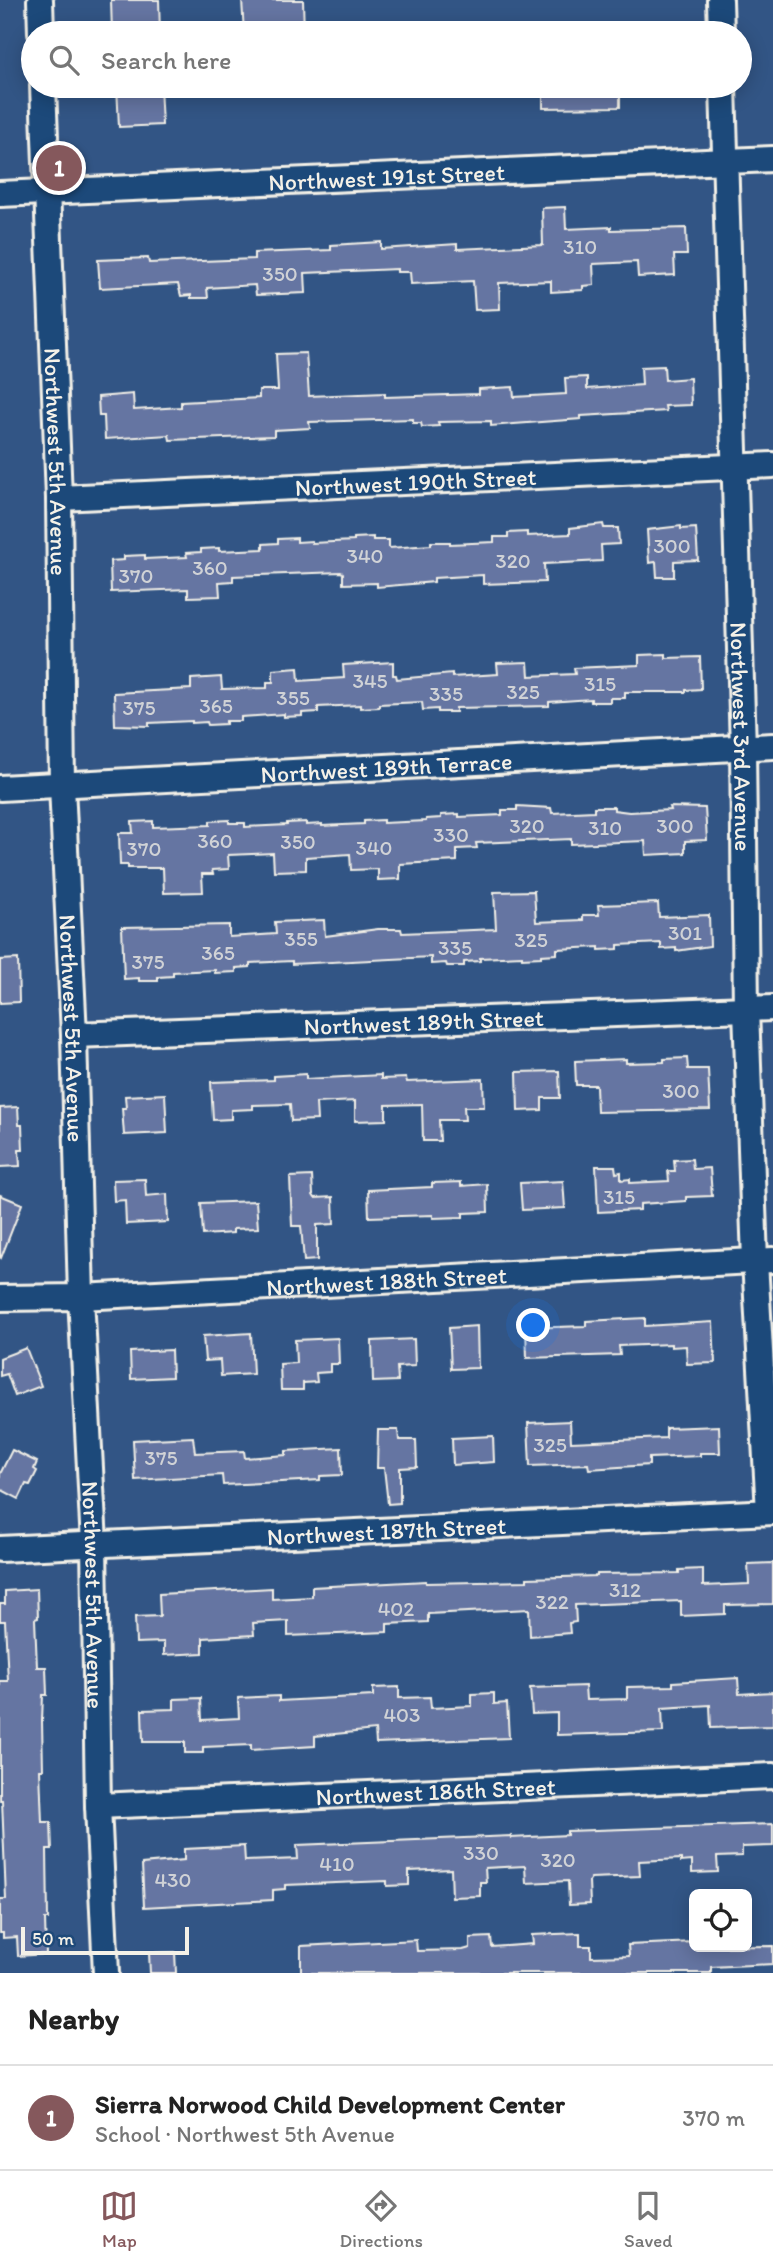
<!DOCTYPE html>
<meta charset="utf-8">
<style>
:root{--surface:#fff;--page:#f6f6f6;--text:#222;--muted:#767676;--line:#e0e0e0;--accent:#85585c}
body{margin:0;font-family:Itim,sans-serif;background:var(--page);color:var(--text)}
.controls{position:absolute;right:21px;bottom:21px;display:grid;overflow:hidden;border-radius:10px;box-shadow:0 4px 18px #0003}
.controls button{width:63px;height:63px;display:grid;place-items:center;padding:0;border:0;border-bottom:2px solid var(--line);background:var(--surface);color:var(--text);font:35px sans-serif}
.scale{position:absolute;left:21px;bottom:18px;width:168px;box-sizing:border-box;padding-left:7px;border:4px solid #f4f1e8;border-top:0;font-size:19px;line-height:24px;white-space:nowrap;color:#f4f1e8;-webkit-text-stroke:5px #1f4a7a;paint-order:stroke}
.you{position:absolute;left:534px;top:1326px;width:24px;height:24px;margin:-18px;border:5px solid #fff;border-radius:50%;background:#1a73e8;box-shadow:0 0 0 10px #1a73e833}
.badge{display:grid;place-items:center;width:46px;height:46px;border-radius:50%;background:var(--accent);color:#fff;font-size:23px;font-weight:700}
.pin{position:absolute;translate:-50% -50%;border:4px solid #fff;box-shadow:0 2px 7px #0006}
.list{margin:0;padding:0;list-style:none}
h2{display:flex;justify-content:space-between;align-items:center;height:91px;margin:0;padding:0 28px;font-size:30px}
h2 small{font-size:23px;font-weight:400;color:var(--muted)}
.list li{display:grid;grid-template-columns:46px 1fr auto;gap:21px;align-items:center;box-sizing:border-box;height:105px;padding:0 28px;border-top:2px solid var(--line)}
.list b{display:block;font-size:26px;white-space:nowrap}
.list p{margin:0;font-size:23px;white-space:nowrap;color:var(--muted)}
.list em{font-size:23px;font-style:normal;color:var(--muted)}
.icon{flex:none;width:38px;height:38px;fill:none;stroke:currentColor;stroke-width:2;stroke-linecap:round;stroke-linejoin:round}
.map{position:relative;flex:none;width:773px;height:1973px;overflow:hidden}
.search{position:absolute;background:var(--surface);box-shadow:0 4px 18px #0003;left:21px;right:21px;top:21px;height:77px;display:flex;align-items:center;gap:18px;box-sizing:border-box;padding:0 24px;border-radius:38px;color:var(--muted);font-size:26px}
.sheet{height:196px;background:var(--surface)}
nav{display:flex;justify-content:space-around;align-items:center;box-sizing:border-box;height:98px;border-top:2px solid var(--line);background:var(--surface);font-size:19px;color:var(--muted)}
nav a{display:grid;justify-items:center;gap:4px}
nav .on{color:var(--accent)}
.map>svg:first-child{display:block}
.building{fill:#6575a2;stroke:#f4f1e8;stroke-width:2}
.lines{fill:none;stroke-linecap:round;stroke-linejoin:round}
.minor-casing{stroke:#f4f1e8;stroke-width:30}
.minor{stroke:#1f4a7a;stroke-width:24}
.labels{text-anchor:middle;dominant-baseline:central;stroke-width:5;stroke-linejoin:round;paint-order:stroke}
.number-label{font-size:21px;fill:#d0d2d6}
.street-label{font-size:24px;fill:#f4f1e8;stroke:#1f4a7a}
</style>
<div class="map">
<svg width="773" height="1973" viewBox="0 0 773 1973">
<rect width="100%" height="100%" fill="#325585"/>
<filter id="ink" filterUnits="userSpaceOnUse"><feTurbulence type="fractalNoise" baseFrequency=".0143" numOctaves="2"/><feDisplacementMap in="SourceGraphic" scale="14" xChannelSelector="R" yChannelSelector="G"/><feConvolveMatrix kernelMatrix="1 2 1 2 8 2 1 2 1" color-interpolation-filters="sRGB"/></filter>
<g filter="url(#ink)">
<g class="building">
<path d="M111,0H159L160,33H112Z"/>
<path d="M242,0H303L304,33H244Z"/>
<path d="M117,86H160L162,125L119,127Z"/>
<path d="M543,86H620V107L543,108Z"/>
<path d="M565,207L566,229L611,227V230L686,228L687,255H674L675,275L638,277L637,262L593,264L594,285L583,286V290L551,292V281L499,283L500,309L475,310L473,281L411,284L410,272H397V269L305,273L306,293L256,295L255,285L207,288L208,298H191V295L181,296L178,284L100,288L98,260L148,258L149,263L254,259V253L331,250V245L381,242V249L457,244V249L543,245L542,208Z"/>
<path d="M306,353L309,396L385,393V397L479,394V389L513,387L514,397L566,394L565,378L587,377V389L642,385L641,367L664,366L665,380L690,378L691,405L665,406L666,411L581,416V419L514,424L491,426V421L438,422L439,426L422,427L421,423H413V419L309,422L310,428L274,430V436L170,440L169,435L105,439L104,416H99L98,397L133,394L134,410L181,407V402L259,398V390H278L276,354Z"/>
<path d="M603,524L604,528H618L619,544L601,545L602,561L544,564L545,582L483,584V575L434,578V582L377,587V583L343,584V573L341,572L233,576V581L219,582L220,596L188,597V589L111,592L110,561L124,560V556L145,555V559L187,557L186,553L201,552V549L219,548V551L263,549V544L278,543V539L297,538V542L312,541V543L354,541V538L373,537V540H389V548L431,545V542H450V544L494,542V537H508V533L527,532V536L570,534V528Z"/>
<path d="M681,526V529L696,528L698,560L674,561V577H657L656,562L649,563L647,530Z"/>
<path d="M666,654V658L700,657L701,689L686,690V692H625V698H610V702H591V699L549,702V706L456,708V712H438V709L423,710L422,702L379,704V707L360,708V705L318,707V712L302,713V716L284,717V714L241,717V721H226V724L208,725L207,722L192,723V721L149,723V726L115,725L114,693L191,689V679L221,677L222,689L267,688V682H273V670L298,668L299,681L344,678L343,665L393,662V675H396L397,679L452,674V677L498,674L497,663L528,662L529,676L575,674L574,668L639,665V655Z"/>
<path d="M517,806L551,808L552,813L594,811V807H614V810L629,812L671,810L670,807L705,808L707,840L685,841V853L646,855L645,841L571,844V839L476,843L477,848L457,849V861L400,864V879L378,880V869L351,870L350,854L306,857V870L274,871L273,853L228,855L229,869L212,870L213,874H202L203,892L164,893L163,868H128V865H120L119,833H133L132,822L153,821V827L210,825V821L229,820V823H245V827L287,825V823L306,822V825L322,824V826L364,824V821L383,820V823L426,821V819L441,818V815L459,814V817L502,815V810H517Z"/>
<path d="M534,891L536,922L583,920V915H599L598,905L658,903L659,917L709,915L710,946L676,951V948L661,949V943L618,945V949L599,950V947L557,949V954L541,955V957L522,958V956L480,958V961L464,962V966H447L446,963L431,964V957L292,964V961L250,963V967L236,968V972L215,973V970L173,972V976L158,977V981H139V978L124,979L122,927L229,925V937L276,934L275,922L324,920L325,936L378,929H401L402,933L496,929L494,892Z"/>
<path d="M18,959L19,1002L0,1003V960Z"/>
<path d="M687,1058L688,1069H708L710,1110L597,1112L596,1085H576L575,1061L626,1059V1063L664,1062V1059Z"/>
<path d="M559,1071L560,1098H542V1110L518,1111L517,1072Z"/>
<path d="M306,1074V1079L381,1075V1079L406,1078L407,1082L483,1079L484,1107H464L465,1120H439L440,1141H423L422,1104L386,1105V1120L355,1121V1101L316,1103L317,1120L291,1121L290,1104L253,1105V1109L231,1110V1119L213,1120L211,1082L274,1080V1076Z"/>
<path d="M165,1094L167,1133L124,1135L122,1108H126L125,1096Z"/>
<path d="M18,1107L19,1125H22L23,1150H19L20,1166L0,1167V1108Z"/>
<path d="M692,1159L693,1169L710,1168L712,1196L686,1197V1201L640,1204V1210L598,1212L596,1166H615L616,1173L621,1172V1180L630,1179V1183L669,1181L668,1171H675L674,1160Z"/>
<path d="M312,1176L313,1195L315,1198L333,1197L334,1224L317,1225V1260L304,1261L301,1226H292L290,1177Z"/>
<path d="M145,1179L146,1196L167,1194L168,1222L126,1224L125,1200L114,1201L113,1180Z"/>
<path d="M563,1181L565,1208L522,1210L520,1183Z"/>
<path d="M461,1182V1186L487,1184L488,1212L463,1213V1217L433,1218V1215L369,1217L368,1190L432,1187V1183Z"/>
<path d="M0,1195L22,1204L1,1258L0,1257Z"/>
<path d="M256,1201L258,1228L233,1229V1233L203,1235L201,1203Z"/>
<path d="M645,1318V1326L713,1322L715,1363L687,1364L686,1346L671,1347V1344L619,1346L620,1355L527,1358L526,1328L586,1326V1321Z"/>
<path d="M477,1326L478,1368L451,1369L449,1328Z"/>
<path d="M251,1333L253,1374L221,1376L220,1360L205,1361L203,1336Z"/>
<path d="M338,1338L339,1364H330V1372L316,1373L317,1382L303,1383V1390H281L280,1364L296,1363L295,1340Z"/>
<path d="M414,1339L415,1366L397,1367L398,1381L373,1382L372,1341Z"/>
<path d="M26,1348L41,1386L15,1396L7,1374L0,1376V1358Z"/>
<path d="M171,1350L172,1377L131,1379L130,1352Z"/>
<path d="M570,1421L571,1442L666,1438V1428L719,1426L720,1453H700V1456L649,1458V1465L589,1469L588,1464L530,1466L528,1423Z"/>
<path d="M378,1430H398L399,1440H416L417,1467L400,1468V1503L388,1504L384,1468H377Z"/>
<path d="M493,1436L494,1462L453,1465L452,1438Z"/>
<path d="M193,1437L195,1453L244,1451L245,1458L286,1455V1451L341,1448L342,1475L320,1476V1480L223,1485L222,1475L135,1480L133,1440Z"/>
<path d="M12,1450L37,1462L34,1469L37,1471L30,1485L26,1484L19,1499L0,1489V1474Z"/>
<path d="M773,1563V1604L725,1605V1614L681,1616V1601L575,1605L576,1622L569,1623L570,1633L530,1636L529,1609L428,1614V1622L387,1624V1632L288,1636V1621L253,1623L254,1635L203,1638V1653L164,1655V1642L136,1643L135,1617L160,1616L159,1594L272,1588V1599L312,1597V1587L426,1581V1583L527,1581V1578L597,1576V1574L679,1573V1570L703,1569V1586L749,1584L748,1564Z"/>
<path d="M37,1589L38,1618L35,1619L37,1667H46L47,1695H43L42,1721L43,1770H40L42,1822H51L52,1849H47L48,1919H45L46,1954L18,1956L17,1937L3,1938V1933H0V1899H6L2,1800H0V1681H8L5,1621H0V1604H5V1591Z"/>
<path d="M738,1678L739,1694L773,1692V1726L711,1728L710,1705L662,1708L663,1732L557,1735V1713L532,1714L530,1688L585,1686L586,1700L627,1699V1687L673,1686V1682Z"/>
<path d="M399,1687V1698L430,1697L431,1708L472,1706V1694L494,1693V1704L507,1703L509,1738L376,1743L375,1730L315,1736V1746L251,1750V1745L203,1747V1753H185V1742H143L142,1710L174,1709V1699L201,1698L202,1720L239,1718L238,1698L279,1696V1701L373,1696V1688Z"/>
<path d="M773,1824V1846L742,1847V1856L717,1857L718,1872L692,1873V1861L681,1862V1859L639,1861L640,1876L591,1878L589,1881L590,1904L569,1905L568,1881L526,1883L525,1866L485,1868L486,1882H480V1896L452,1897L451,1869L409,1871V1885L387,1886V1881L285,1885V1889L273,1890V1900L144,1907L142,1864L184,1860V1849L244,1846L245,1861L298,1859L297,1845L511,1836V1838L567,1835V1831Z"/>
<path d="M580,1933V1946H591V1957L629,1956L628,1945L694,1942V1947L773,1946V1964L711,1967V1973H301V1946L416,1940L417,1951L463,1950L470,1948V1938L491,1937L492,1947L533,1944L532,1935Z"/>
<path d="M175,1952L176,1973H150L149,1953Z"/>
</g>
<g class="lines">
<g class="minor-casing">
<g id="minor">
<path d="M40,0L41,33"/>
<path d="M720,0L721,33"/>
<path id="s1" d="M43,86L59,498L62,786L74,1035L81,1297L94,1544L98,1806L106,1973"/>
<path id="s2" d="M723,86L743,748L746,1009L755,1261L769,1512"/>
<path id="s3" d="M0,194L773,159"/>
<path id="s4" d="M59,498L773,465"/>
<path id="s5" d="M0,788L773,746"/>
<path id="s6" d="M74,1035L773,1008"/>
<path id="s7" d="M0,1298L81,1297L773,1260"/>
<path id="s8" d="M0,1549L773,1512"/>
<path id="s9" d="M98,1806L773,1776"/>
</g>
</g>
<use href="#minor" class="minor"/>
</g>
</g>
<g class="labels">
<g class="number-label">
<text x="580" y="246">310</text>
<text x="280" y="273">350</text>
<text x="672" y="545">300</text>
<text x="365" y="555">340</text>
<text x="513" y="560">320</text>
<text x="210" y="567">360</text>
<text x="136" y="575">370</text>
<text x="370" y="680">345</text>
<text x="600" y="683">315</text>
<text x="523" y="691">325</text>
<text x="446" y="693">335</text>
<text x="293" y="697">355</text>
<text x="216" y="705">365</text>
<text x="139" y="707">375</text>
<text x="527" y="825">320</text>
<text x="675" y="825">300</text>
<text x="605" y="827">310</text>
<text x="451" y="834">330</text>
<text x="215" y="840">360</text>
<text x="298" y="841">350</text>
<text x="374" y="847">340</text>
<text x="144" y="848">370</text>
<text x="685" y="932">301</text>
<text x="301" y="938">355</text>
<text x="531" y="939">325</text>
<text x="455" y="947">335</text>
<text x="218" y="952">365</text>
<text x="148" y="961">375</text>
<text x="681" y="1090">300</text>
<text x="619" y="1196">315</text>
<text x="550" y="1444">325</text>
<text x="161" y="1457">375</text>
<text x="625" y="1589">312</text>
<text x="552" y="1601">322</text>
<text x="396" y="1608">402</text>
<text x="402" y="1714">403</text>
<text x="481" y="1852">330</text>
<text x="558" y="1859">320</text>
<text x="337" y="1863">410</text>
<text x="173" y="1879">430</text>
</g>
<g class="street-label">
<text stroke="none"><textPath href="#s3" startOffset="387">Northwest 191st Street</textPath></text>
<text stroke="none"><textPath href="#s1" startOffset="376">Northwest 5th Avenue</textPath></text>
<text stroke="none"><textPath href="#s4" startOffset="357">Northwest 190th Street</textPath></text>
<text stroke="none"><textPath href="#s2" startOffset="651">Northwest 3rd Avenue</textPath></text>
<text stroke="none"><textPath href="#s5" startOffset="387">Northwest 189th Terrace</textPath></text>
<text stroke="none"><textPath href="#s6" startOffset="350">Northwest 189th Street</textPath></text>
<text stroke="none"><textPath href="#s1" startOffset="943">Northwest 5th Avenue</textPath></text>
<text stroke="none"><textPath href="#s7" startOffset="387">Northwest 188th Street</textPath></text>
<text stroke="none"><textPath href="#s8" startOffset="387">Northwest 187th Street</textPath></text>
<text stroke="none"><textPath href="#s1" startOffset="1510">Northwest 5th Avenue</textPath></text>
<text stroke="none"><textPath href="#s9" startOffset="338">Northwest 186th Street</textPath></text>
</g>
</g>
</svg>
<div class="controls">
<button><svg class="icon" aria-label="locate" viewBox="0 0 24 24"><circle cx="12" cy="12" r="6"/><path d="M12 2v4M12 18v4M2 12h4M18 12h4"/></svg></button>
</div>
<div class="scale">50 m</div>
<div class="you"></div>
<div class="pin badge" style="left:59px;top:168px">1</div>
<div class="search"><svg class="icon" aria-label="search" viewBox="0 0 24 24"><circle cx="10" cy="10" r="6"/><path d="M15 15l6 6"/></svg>Search here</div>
</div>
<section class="sheet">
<h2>Nearby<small></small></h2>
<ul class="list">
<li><span class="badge">1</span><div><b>Sierra Norwood Child Development Center</b><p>School · Northwest 5th Avenue</p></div><em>370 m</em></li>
</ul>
</section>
<nav>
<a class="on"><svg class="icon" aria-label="map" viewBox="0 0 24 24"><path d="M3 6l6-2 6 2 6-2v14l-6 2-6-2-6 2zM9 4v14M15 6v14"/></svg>Map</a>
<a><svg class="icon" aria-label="directions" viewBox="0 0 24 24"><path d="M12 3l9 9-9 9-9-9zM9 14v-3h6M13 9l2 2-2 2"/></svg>Directions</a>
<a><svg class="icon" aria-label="saved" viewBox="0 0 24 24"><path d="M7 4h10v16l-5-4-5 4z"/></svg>Saved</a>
</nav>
